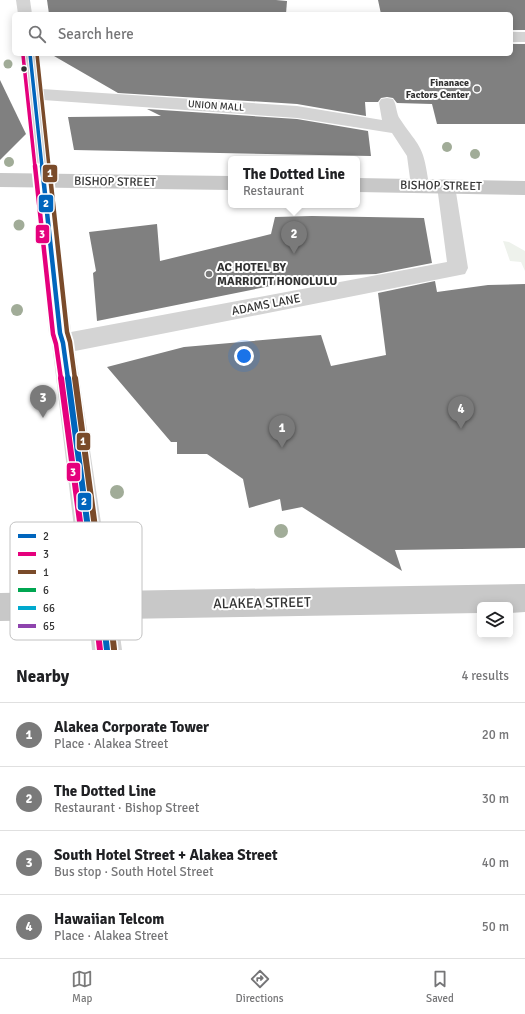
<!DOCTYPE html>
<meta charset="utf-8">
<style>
:root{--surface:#fff;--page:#f2f2f2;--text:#202124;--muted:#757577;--line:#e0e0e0;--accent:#7a7a7a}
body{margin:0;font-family:Signika,sans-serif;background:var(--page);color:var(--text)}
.controls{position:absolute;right:12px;bottom:12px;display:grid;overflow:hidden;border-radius:6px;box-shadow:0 2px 10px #0003}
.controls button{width:36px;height:36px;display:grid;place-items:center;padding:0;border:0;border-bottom:1px solid var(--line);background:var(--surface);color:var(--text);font:20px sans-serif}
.you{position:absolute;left:244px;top:356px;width:14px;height:14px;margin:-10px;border:3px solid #fff;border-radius:50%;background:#1a73e8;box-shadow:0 0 0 6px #1a73e833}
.badge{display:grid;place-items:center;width:26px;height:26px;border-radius:50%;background:var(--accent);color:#fff;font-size:13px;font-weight:700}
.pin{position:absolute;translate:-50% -33px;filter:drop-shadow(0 1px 2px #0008)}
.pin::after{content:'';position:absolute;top:21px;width:14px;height:12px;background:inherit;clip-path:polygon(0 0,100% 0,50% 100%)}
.popup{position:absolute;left:228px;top:156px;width:132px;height:52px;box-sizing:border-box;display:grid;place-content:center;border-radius:6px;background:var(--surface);filter:drop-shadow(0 1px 3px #0005);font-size:13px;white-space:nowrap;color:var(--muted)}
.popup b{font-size:15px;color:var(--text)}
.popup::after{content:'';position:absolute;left:50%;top:100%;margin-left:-8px;border:8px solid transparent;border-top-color:var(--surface)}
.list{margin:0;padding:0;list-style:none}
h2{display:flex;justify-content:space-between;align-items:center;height:52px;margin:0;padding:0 16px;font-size:17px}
h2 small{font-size:13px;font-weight:400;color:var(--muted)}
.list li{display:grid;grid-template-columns:26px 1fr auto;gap:12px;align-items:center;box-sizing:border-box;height:64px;padding:0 16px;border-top:1px solid var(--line)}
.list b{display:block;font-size:15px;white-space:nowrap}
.list p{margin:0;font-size:13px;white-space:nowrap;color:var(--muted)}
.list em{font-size:13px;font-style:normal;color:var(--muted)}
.icon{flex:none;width:22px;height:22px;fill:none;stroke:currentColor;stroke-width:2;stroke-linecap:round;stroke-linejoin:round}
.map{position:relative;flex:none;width:525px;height:650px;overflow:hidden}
.search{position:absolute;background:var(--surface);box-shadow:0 2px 10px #0003;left:12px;right:12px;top:12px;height:44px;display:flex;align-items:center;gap:10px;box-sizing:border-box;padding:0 14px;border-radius:6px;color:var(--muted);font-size:15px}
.sheet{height:308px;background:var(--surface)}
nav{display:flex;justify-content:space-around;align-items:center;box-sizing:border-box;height:56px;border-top:1px solid var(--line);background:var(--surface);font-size:11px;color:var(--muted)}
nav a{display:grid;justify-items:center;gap:2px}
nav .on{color:var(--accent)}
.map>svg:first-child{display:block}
.green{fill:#eef2ec}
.building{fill:#808080}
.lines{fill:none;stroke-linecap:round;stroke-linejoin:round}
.minor{fill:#d4d4d4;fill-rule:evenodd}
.major{fill:#c8c8c8;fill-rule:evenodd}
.bus-1-far2-casing{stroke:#fff;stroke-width:5.5}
.bus-1-far1-casing{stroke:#fff;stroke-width:8}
.bus-1-casing{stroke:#fff;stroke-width:9}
.bus-2-far2-casing{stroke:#fff;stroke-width:5.5}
.bus-2-far1-casing{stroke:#fff;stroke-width:8}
.bus-2-casing{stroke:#fff;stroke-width:9}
.bus-3-far2-casing{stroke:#fff;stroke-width:5.5}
.bus-3-far1-casing{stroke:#fff;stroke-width:8}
.bus-3-casing{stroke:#fff;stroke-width:9}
.bus-1-far2{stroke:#0065bd;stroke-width:3.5}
.bus-1-far1{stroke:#0065bd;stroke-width:4.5}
.bus-1{stroke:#0065bd;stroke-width:6}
.bus-2-far2{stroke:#e5007d;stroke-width:3.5}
.bus-2-far1{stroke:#e5007d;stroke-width:4.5}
.bus-2{stroke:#e5007d;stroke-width:6}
.bus-3-far2{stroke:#7a4b2a;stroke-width:3.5}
.bus-3-far1{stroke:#7a4b2a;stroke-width:4.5}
.bus-3{stroke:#7a4b2a;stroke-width:6}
.tree{fill:#a1ac98}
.bus-dot{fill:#323232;stroke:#fff;stroke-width:1.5}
.poi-dot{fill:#7a7a7a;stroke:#fff;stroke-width:1.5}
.labels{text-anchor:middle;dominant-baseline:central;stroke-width:4;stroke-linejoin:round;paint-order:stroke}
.far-poi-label{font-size:10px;font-weight:bold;fill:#323232;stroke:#fff;text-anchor:end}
.far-street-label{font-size:10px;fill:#323232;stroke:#fff}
.street-label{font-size:12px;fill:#323232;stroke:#fff}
.poi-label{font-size:12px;font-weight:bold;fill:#323232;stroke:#fff;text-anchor:start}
.near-street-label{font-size:14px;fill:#323232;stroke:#fff}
.key{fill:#fff;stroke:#c2c2c2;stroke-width:1}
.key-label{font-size:11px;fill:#323232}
.line-badge{stroke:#fff;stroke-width:1.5}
.badge-label{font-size:11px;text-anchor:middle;font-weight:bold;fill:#fff}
</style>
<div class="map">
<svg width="525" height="650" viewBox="0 0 525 650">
<rect width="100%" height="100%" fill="#fff"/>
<path class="green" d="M503,241L509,242L525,251V271L521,262L510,261Z"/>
<g class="building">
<path d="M47,0H276L287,1L286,14H49Z"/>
<path d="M378,0H525V30H511V14H381Z"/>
<path d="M511,44H525V124H437L432,104L397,103L393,98L387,97L381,98L378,102H365L366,116L297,104L118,93L54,56V54H511Z"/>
<path d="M0,80L26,134L0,160Z"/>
<path d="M147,109L297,119L368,131L371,156L74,150L68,117L161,116Z"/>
<path d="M312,216L424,218L432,263L376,274L320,276L97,321L93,273L96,271L89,232L157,224L160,261L271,234L275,217Z"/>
<path d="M435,281L437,292L488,285L525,284V548L395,550L402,571L302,507L282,511L280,499L249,508L243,479L207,454H177V442H171L107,367L184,347L321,335L331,366L386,355L378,293Z"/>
</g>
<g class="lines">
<g class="minor">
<path d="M16,0H30L32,14H18Z"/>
<rect x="511" y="32" width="14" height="10"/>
<path d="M22,54H38L42,89L297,106L382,120L379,103L381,99L387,98L393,99C397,105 396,114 400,119C415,142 423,144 427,173C428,180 430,185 427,191L420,193L413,191L411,186L407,156L392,133L297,118L43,100L71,332L447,262L437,186L439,181L446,179L453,181L455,186L468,268L465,274L75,351L103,536L116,606L122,650H92L88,606L75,536L52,343L49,333Z"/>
</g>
<g class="major">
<path d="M0,173L231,176V190L0,187Z"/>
<path d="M357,178L525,181V195L357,192Z"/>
<path d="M525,584V612L510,613V605H480V613L0,621V593Z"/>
</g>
<g class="bus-1-far2-casing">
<path id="bus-1-far2" d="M30,54L42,167"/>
</g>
<g class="bus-1-far1-casing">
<path id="bus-1-far1" d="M42,166L60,333L63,343L68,379"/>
</g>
<g class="bus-1-casing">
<path id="bus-1" d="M68,378L89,536L102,606L107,650"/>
</g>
<g class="bus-2-far2-casing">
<path id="bus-2-far2" d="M23,55L35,167"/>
</g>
<g class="bus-2-far1-casing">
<path id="bus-2-far1" d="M35,166L53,334L56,344L61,379"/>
</g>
<g class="bus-2-casing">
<path id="bus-2" d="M61,378L82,537L95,607L100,650"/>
</g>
<g class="bus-3-far2-casing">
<path id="bus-3-far2" d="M37,54L49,167"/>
</g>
<g class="bus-3-far1-casing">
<path id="bus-3-far1" d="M49,166L67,332L70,342L75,379"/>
</g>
<g class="bus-3-casing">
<path id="bus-3" d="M75,378L96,535L109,605L114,649"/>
</g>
<use href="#bus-1-far2" class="bus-1-far2"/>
<use href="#bus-1-far1" class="bus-1-far1"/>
<use href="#bus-1" class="bus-1"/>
<use href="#bus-2-far2" class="bus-2-far2"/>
<use href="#bus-2-far1" class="bus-2-far1"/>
<use href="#bus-2" class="bus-2"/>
<use href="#bus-3-far2" class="bus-3-far2"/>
<use href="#bus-3-far1" class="bus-3-far1"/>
<use href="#bus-3" class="bus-3"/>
</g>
<g class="tree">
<circle cx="8" cy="64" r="4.5"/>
<circle cx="447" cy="147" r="5"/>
<circle cx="475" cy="154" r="5"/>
<circle cx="9" cy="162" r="5"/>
<circle cx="19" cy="225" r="5.5"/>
<circle cx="17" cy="310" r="6"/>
<circle cx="117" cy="492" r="7"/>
<circle cx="281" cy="531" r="7"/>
<circle cx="28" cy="559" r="8"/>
</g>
<circle class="bus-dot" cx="24" cy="69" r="3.5"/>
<g class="poi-dot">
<circle cx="477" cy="89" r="4"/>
<circle cx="209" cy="274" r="4"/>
</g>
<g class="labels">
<g class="far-poi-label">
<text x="469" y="83">Finanace<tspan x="469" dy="12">Factors Center</tspan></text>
</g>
<g class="far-street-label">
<text transform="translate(216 106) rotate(4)">UNION MALL</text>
</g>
<g class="street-label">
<text transform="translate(115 182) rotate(1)">BISHOP STREET</text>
<text transform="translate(441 186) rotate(1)">BISHOP STREET</text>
<text transform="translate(266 305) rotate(-11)">ADAMS LANE</text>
</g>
<g class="poi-label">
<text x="217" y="267">AC HOTEL BY<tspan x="217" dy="14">MARRIOTT HONOLULU</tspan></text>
</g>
<g class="near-street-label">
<text transform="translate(262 603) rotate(-1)">ALAKEA STREET</text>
</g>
</g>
<rect x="10" y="522" width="132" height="118" rx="6" class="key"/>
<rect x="18" y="534" width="18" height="4" fill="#0065bd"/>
<rect x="18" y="552" width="18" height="4" fill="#e5007d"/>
<rect x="18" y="570" width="18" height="4" fill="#7a4b2a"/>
<rect x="18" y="588" width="18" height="4" fill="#00a651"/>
<rect x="18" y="606" width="18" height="4" fill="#00a9ce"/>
<rect x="18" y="624" width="18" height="4" fill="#8e44ad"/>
<g class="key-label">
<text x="43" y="540">2</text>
<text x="43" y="558">3</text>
<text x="43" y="576">1</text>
<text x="43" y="594">6</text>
<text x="43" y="612">66</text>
<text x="43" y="630">65</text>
</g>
<g class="line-badge">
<rect x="42" y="164" width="16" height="19" rx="4" fill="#7a4b2a"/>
<rect x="38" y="194" width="16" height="19" rx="4" fill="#0065bd"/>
<rect x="35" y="224" width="15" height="20" rx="4" fill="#e5007d"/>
<rect x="76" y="432" width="15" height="19" rx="4" fill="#7a4b2a"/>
<rect x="66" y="462" width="15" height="20" rx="4" fill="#e5007d"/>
<rect x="77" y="492" width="15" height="19" rx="4" fill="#0065bd"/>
</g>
<g class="badge-label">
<text x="50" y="177">1</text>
<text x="46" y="207">2</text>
<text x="42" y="238">3</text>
<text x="83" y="445">1</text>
<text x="73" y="476">3</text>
<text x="84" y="505">2</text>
</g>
</svg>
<div class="controls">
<button><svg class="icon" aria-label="layers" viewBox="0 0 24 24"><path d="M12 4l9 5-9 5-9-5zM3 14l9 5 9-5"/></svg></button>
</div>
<div class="you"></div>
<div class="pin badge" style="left:282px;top:448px">1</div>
<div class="pin badge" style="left:294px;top:254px">2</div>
<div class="popup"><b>The Dotted Line</b>Restaurant</div>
<div class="pin badge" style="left:43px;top:418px">3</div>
<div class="pin badge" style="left:461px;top:429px">4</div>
<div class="search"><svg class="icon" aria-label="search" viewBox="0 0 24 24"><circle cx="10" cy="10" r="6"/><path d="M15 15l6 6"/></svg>Search here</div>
</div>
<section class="sheet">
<h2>Nearby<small>4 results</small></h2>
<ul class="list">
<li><span class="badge">1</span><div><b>Alakea Corporate Tower</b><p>Place · Alakea Street</p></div><em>20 m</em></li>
<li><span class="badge">2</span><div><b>The Dotted Line</b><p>Restaurant · Bishop Street</p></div><em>30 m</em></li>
<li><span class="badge">3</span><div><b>South Hotel Street + Alakea Street</b><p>Bus stop · South Hotel Street</p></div><em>40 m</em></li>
<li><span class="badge">4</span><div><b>Hawaiian Telcom</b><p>Place · Alakea Street</p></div><em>50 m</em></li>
</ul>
</section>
<nav>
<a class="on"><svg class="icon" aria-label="map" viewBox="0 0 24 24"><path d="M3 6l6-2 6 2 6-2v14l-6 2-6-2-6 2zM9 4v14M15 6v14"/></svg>Map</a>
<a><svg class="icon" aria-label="directions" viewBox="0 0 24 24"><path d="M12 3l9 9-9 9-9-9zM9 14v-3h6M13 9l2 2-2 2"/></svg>Directions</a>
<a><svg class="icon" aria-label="saved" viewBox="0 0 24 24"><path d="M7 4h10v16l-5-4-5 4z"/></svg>Saved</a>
</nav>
